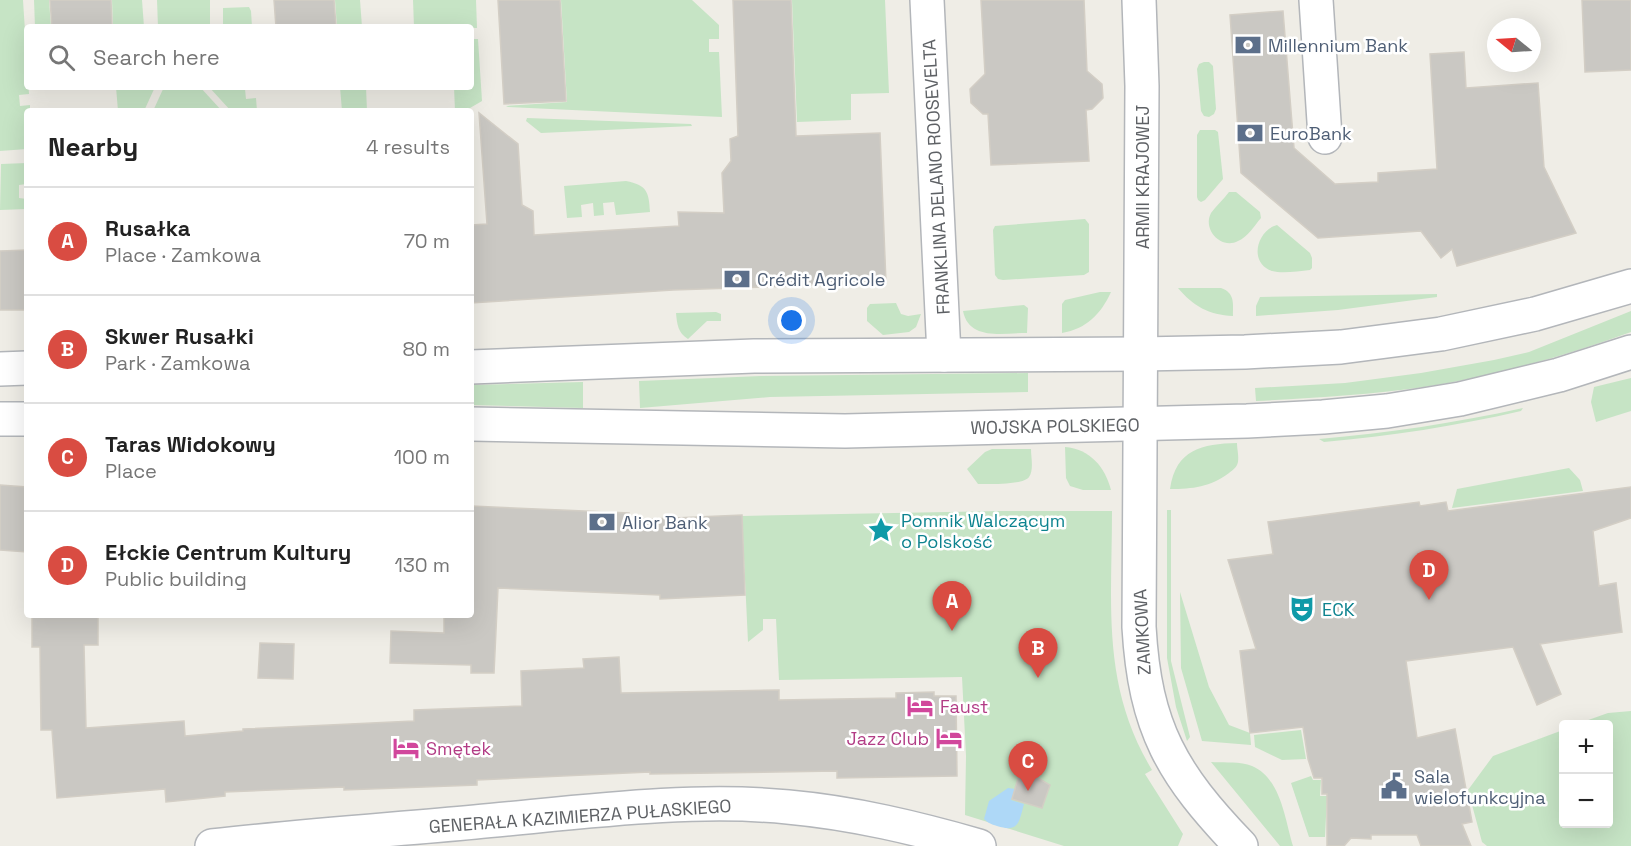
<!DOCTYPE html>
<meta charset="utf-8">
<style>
:root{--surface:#fff;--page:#f6f6f6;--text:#222;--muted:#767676;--line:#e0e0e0;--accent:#d94c42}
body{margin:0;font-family:"Space Grotesk",sans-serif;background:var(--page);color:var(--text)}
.controls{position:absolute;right:18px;bottom:18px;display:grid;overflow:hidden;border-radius:6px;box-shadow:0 6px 24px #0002}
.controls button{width:54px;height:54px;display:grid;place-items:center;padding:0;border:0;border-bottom:2px solid var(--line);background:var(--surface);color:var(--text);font:30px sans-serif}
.compass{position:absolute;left:1487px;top:18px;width:54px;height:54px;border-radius:50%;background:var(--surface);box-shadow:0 6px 24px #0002;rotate:288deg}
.you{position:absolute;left:792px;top:321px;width:21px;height:21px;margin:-15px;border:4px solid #fff;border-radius:50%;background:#1a73e8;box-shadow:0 0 0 9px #1a73e833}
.badge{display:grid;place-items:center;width:39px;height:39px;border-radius:50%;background:var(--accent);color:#fff;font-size:20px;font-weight:700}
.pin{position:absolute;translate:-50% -50px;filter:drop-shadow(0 2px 3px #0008)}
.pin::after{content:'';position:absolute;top:32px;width:21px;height:18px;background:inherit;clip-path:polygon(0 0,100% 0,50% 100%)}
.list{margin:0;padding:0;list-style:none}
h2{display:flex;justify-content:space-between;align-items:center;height:78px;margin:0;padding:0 24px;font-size:26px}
h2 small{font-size:20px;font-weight:400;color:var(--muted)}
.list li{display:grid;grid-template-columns:39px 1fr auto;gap:18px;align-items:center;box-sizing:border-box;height:108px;padding:0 24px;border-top:2px solid var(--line)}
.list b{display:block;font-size:22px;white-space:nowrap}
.list p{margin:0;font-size:20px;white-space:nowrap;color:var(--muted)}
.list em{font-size:20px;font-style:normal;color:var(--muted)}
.icon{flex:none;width:33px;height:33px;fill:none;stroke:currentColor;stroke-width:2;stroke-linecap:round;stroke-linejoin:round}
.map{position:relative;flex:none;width:1631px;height:846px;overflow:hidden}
.search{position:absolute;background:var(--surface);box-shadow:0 6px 24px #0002;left:24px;top:24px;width:450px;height:66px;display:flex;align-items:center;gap:15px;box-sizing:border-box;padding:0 21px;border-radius:6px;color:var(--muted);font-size:22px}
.panel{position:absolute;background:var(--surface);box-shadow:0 6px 24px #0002;left:24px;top:108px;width:450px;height:510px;border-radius:6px}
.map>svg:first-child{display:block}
.green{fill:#c6e4c5}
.water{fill:#aed8f7}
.building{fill:#cac8c3;stroke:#d3cec5;stroke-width:1.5}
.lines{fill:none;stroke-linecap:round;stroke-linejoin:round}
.minor-casing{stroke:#b3b6ba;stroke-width:36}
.minor{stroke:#fff;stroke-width:33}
.labels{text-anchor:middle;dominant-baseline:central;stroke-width:5;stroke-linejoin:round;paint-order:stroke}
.service-label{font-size:18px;fill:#4e5e75;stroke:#fff;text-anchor:start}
.street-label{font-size:18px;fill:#5e6165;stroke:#fff}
.culture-label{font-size:18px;fill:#0d838f;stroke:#fff;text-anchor:start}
.hotel-label{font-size:18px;fill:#b23c85;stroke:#fff;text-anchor:start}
</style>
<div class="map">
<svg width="1631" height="846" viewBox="0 0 1631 846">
<rect width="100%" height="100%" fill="#efede6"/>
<g class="green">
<path d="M0,0H23L29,94L19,95L20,106L30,105V111H27V149L0,151Z"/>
<path d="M34,0H49L51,27H35Z"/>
<path d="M112,0H142L144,27H113Z"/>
<path d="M157,0H210V27H158Z"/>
<path d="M335,0H360L362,27H337Z"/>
<path d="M413,0H476L477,28L414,27Z"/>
<path d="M561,0H692L719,25V39H709V52H719L722,117L508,107L506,106L567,102Z"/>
<path d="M792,0H885L889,93L851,94V120L797,122Z"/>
<path d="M249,7L251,11L252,27H223V8Z"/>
<path d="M471,39H478L482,101L470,108L455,111L454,87H471Z"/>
<path d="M1204,62H1209L1213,66L1216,109L1214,114L1209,117L1204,116L1201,111L1197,69L1199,64Z"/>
<path d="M116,87H155L144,111H118Z"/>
<path d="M164,87H200L222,111H153Z"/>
<path d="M209,87H256L245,89L246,99L256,98L257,111H231Z"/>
<path d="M340,87H366L367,111H342Z"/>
<path d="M527,118L691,124L692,126L541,133L526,121Z"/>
<path d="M1200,130H1215L1218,132L1223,179L1205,200L1201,202L1198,200L1197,197V135Z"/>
<path d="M27,163V184L19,185V198L27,199V209L0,210L1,164Z"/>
<path d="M626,181C647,185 649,192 650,212L616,215L614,202L603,203L604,215L594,216L593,203L581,205L582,217L567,218L564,186Z"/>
<path d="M1229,192H1236L1260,212L1261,218C1254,226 1248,237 1238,241C1222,250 1202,230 1211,213C1216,206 1224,199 1229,192Z"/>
<path d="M1085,219L1089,224V272L1084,275L1003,280L998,279L995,275L993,230L995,226Z"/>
<path d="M1277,225L1310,253L1312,258V268L1310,270C1298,271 1283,274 1272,271C1248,263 1257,230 1277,225Z"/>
<path d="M1178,288H1221C1235,293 1233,303 1233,316C1209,315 1193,306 1178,288Z"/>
<path d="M1100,292H1111C1101,314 1086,329 1062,333V304L1065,300Z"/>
<path d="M1437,294V297L1338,310L1256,316V306L1260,297Z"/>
<path d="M896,303L901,314L908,316L921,314L916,327L909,332L883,335L867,321V308L870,304Z"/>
<path d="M1024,305L1028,308L1027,333C1003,333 969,341 963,311Z"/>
<path d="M1631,311V332C1565,356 1494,376 1424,387C1368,395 1312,398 1256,401L1255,388L1345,383L1421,373L1494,360L1529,352Z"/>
<path d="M716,312L721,314V321H707L688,339C678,333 677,324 676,313Z"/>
<path d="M1028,373V392L770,397L640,408L639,381L761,376Z"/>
<path d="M1631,378V411L1596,422L1591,402L1594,387Z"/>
<path d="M583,382V408L471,405V385Z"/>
<path d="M1523,408L1521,411C1456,426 1391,436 1324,442L1319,439C1388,433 1455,423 1523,408Z"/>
<path d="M1237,443C1237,449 1239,456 1238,462C1237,467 1233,470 1229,473C1210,487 1193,489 1170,489C1176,449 1202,444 1237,443Z"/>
<path d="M1065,447C1090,449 1105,467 1111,490H1083L1070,486L1066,478Z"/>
<path d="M992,449H1031C1031,457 1034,470 1029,477C1024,485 988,484 978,484L967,469L985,452Z"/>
<path d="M1569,468L1580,480L1583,491L1452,508L1457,489Z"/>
<path d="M1167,510H1171V661L1190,737L1187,741L1176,707L1167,658Z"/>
<path d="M1000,511H1112C1112,605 1101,685 1152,770L1145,774L1183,834L1178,846H1064L965,815L966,756L962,677L779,680L776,619H763V630L748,642L742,516Z"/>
<path d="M1180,592L1209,687L1229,725L1250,733L1251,745L1202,741L1181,668Z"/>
<path d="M1631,711V846H1487L1482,842L1468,790L1493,756L1563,730L1564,824H1608V724H1577L1608,713Z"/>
<path d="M1301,730L1306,759L1282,760L1255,747L1254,735Z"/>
<path d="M1211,762C1223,763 1241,761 1252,766C1281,778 1285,820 1293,846H1280Z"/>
<path d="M1311,776L1313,780H1321L1320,796H1327L1325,837H1309L1291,783Z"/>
</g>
<path class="water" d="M1008,788L1015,789L1011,800L1024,804C1019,822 1019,833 997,826C991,824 988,823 984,819L989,801Z"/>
<g class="building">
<path d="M50,0H111L112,27H52Z"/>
<path d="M274,0H334L336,27H276Z"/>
<path d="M498,0H560L566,101L504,104Z"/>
<path d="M733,0H791L796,136L880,133L886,283L673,290L471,303V225L487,224L479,113L518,144L522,205L533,211L534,235L679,226L678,212L724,213L722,173L731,161L730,139L738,136Z"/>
<path d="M981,0H1084L1087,71L1102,84L1103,98L1092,109L1086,110L1089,161L991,165L988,114H983L971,103L970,89L985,74Z"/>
<path d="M1582,0H1631V70L1585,72Z"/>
<path d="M1283,11L1294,148L1335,184L1378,182V173L1437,169L1430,54L1464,52L1466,88L1538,83L1544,167L1576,233L1457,266L1452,249L1441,258L1421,231L1318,238L1241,173L1230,15Z"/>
<path d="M27,250V310H0V251Z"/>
<path d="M0,485L27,487V552L0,550Z"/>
<path d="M1631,487V518L1593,531L1599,586L1616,583L1622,632L1540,644L1561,694L1537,705L1513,647L1406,661L1417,738L1455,729L1472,822L1462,824L1471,846H1421L1417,835H1371V839L1351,838L1344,846H1327V794H1322V778H1314L1308,759L1303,727L1250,733L1240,651L1256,649L1228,560L1273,554L1268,522L1419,502L1420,506L1446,502L1448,511Z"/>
<path d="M471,506L629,513L628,520L742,515L745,595L660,599V595L498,588L494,673H471V665L390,663L391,631L444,633V615H471Z"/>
<path d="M32,615H98V645H84L86,728L184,721L185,736L243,731V729L414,721V710L522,706L521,671L584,668L583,659L619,657L621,693L779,690V700L896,698V693L934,692V696H956L957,776L837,778V771L650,774V772L477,780V785L344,790V787L225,792V796L166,802L165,789L57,798L52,730H41L40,647H32Z"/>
<path d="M260,643L294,644L293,679L258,678Z"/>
<path d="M1021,768L1050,785L1042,808L1012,799Z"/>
</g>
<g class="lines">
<g class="minor-casing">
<g id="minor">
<path d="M927,0L944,355"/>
<path d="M1139,0L1142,86L1139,627C1145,729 1172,774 1241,846"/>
<path d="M1316,0L1325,137"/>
<path d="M471,367L754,356L1141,354L1245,352L1341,347L1441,334L1535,314L1631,286"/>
<path d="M0,369L27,368"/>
<path d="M0,419H27"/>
<path d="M471,424L845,431L1247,421L1323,417L1387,411L1460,399L1559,375L1631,352"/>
<path d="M212,846C300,836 387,830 475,822C575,813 689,797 788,807C854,813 916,828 979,846"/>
</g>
</g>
<use href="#minor" class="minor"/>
</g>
<defs>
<g id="bank-bare" transform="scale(2.07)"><path d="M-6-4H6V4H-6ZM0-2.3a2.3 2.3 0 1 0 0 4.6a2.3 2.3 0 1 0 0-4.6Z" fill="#5c6f8a" stroke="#fff" stroke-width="2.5" paint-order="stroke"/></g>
<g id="sight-bare" transform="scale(2.07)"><path d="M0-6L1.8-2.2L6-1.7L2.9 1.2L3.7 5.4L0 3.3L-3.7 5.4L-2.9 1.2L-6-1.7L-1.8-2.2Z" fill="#0f9aa8" stroke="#fff" stroke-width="2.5" paint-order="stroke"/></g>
<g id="theatre-bare" transform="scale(2.07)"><path d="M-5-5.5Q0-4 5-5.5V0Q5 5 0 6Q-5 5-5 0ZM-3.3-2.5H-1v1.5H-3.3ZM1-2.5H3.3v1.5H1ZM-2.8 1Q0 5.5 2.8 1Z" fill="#0f9aa8" stroke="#fff" stroke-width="2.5" paint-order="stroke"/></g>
<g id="hotel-bare" transform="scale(2.07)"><path d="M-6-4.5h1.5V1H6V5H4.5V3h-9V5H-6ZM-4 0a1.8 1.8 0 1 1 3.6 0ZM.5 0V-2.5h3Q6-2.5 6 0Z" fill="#d1479c" stroke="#fff" stroke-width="2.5" paint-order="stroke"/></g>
<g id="civic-bare" transform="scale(2.07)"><path d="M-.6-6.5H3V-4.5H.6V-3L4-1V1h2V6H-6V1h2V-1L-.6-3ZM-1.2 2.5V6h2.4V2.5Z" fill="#5c6f8a" stroke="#fff" stroke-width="2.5" paint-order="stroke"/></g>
</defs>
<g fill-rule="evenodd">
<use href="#bank-bare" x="1248" y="45"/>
<use href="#bank-bare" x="1250" y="133"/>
<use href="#bank-bare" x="737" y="279"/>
<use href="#bank-bare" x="602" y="522"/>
<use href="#sight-bare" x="881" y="530"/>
<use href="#theatre-bare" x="1302" y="609"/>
<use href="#hotel-bare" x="920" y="706"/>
<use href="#hotel-bare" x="949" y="738"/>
<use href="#hotel-bare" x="406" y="748"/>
<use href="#civic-bare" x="1394" y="786"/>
</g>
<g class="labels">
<g class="service-label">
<text x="1268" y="45">Millennium Bank</text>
<text x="1270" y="133">EuroBank</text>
<text x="757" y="279">Crédit Agricole</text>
<text x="622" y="522">Alior Bank</text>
<text x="1414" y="776">Sala<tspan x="1414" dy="21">wielofunkcyjna</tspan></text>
</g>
<g class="street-label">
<text transform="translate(936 177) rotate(-93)">FRANKLINA DELANO ROOSEVELTA</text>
<text transform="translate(1142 177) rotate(-90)">ARMII KRAJOWEJ</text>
<text transform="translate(1055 426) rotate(-1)">WOJSKA POLSKIEGO</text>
<text transform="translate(1142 632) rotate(-93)">ZAMKOWA</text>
<text transform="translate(580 816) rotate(-4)">GENERAŁA KAZIMIERZA PUŁASKIEGO</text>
</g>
<g class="culture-label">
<text x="901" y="520">Pomnik Walczącym<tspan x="901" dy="21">o Polskość</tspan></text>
<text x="1322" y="609">ECK</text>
</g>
<g class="hotel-label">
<text x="940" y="706">Faust</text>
<text x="929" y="738" text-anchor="end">Jazz Club</text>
<text x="426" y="748">Smętek</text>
</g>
</g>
</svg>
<div class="controls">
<button>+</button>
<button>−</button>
</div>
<svg class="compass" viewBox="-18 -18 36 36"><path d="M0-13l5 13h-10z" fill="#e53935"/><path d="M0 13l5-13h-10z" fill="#767676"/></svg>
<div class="you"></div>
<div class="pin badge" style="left:952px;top:631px">A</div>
<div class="pin badge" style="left:1038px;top:678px">B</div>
<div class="pin badge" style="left:1028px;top:791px">C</div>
<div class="pin badge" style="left:1429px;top:600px">D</div>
<div class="search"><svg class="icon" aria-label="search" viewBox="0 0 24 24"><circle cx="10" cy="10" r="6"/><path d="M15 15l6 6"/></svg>Search here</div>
<section class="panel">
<h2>Nearby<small>4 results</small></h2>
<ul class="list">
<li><span class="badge">A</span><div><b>Rusałka</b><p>Place · Zamkowa</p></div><em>70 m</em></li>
<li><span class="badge">B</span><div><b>Skwer Rusałki</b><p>Park · Zamkowa</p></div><em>80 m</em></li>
<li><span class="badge">C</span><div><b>Taras Widokowy</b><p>Place</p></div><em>100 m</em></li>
<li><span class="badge">D</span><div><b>Ełckie Centrum Kultury</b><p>Public building</p></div><em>130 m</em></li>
</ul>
</section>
</div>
